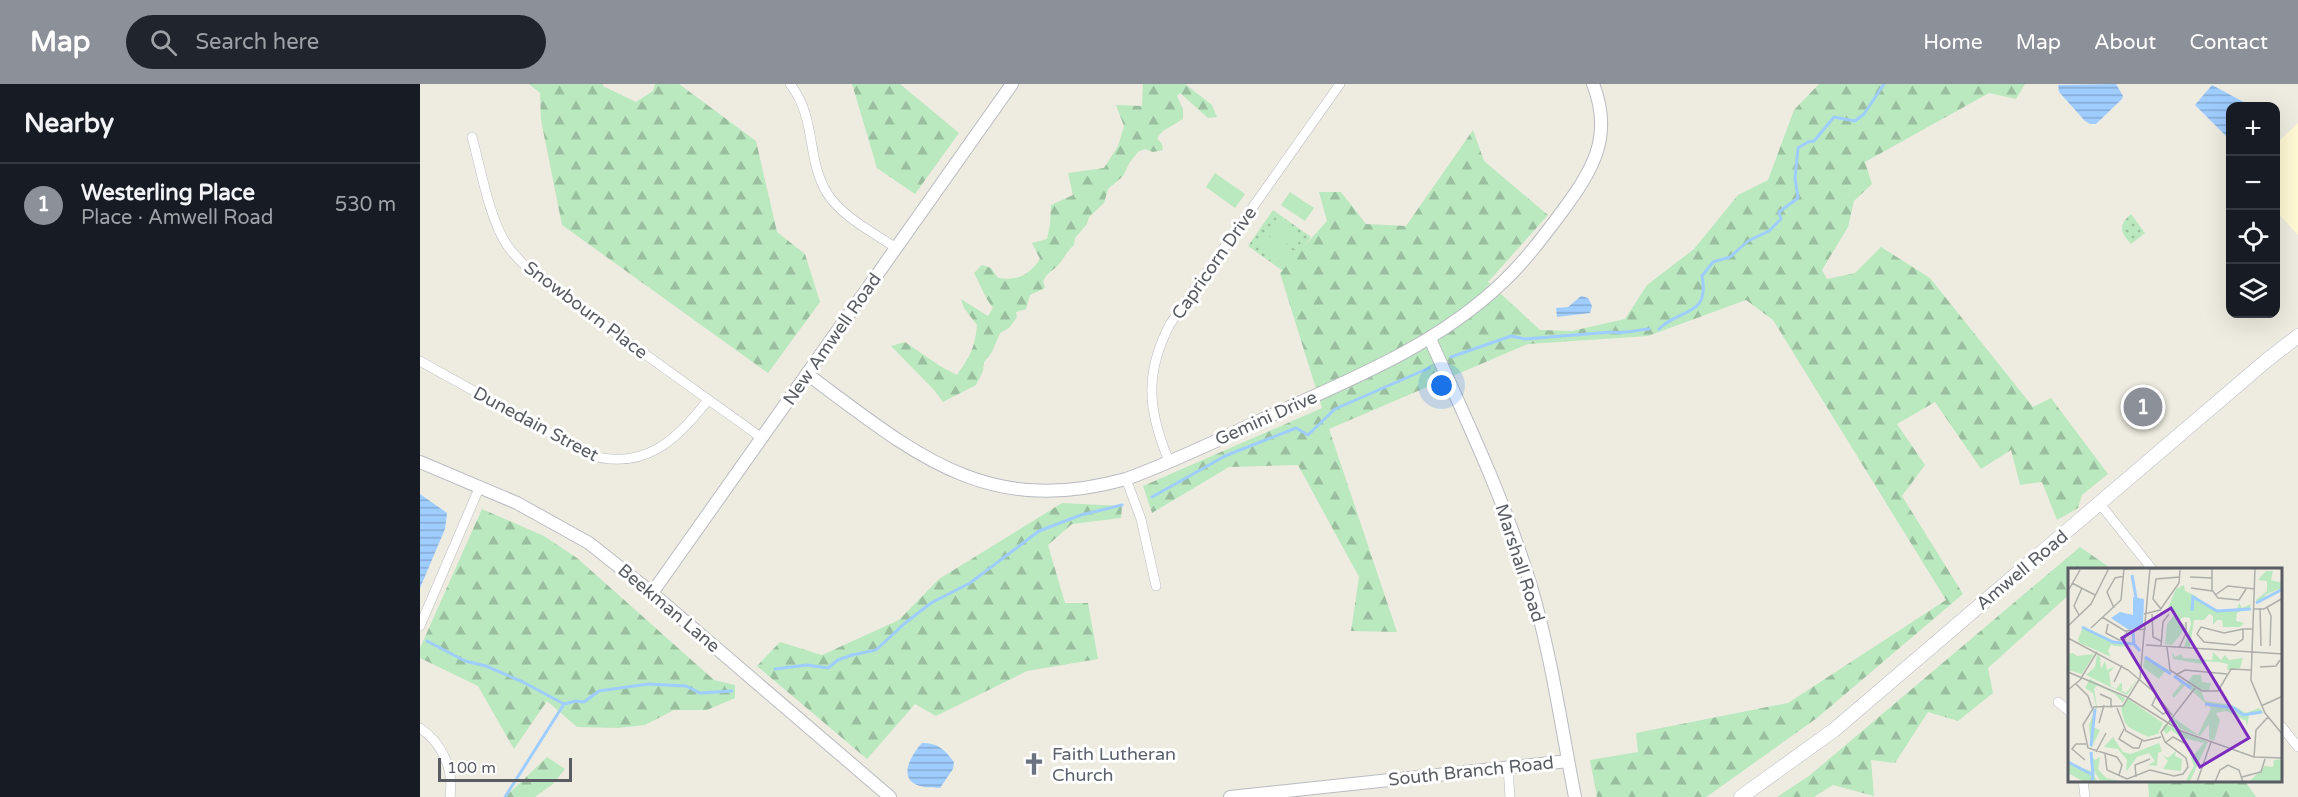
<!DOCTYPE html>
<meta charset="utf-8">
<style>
:root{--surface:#171b24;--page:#20242c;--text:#f1f3f6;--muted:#9ea1a6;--line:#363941;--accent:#8c9099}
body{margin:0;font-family:"Varela Round",sans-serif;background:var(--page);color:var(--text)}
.controls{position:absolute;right:18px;top:18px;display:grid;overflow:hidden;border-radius:12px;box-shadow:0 6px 24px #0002}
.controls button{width:54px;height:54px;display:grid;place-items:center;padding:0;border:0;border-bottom:2px solid var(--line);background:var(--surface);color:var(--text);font:30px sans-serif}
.scale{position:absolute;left:18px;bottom:15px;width:134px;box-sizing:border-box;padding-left:6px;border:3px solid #595d63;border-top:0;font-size:16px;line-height:21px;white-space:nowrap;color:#595d63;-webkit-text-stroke:4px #fff;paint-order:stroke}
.you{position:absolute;left:1022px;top:302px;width:21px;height:21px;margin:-15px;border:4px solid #fff;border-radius:50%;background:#1a73e8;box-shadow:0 0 0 9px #1a73e833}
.badge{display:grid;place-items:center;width:39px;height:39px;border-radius:50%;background:var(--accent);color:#fff;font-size:20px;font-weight:700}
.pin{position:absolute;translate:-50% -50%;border:3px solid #fff;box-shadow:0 2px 6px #0006}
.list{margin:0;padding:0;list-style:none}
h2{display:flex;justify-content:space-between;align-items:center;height:78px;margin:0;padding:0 24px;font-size:26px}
h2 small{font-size:20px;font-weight:400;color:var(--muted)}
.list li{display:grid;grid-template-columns:39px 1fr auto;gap:18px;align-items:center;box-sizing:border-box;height:84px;padding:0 24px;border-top:2px solid var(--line)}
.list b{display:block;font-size:22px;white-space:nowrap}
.list p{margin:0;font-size:20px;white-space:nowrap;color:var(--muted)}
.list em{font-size:20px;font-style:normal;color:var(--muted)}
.icon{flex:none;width:33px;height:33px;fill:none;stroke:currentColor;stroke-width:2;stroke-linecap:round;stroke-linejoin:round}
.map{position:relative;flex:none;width:1878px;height:713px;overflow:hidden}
header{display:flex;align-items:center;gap:36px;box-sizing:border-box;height:84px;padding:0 30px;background:var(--accent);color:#fff}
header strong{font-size:28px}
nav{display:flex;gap:33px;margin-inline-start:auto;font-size:21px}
.search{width:420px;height:54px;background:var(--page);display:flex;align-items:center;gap:15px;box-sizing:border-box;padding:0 21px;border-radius:33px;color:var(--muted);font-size:22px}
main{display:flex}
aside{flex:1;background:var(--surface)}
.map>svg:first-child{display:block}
.commercial{fill:#fff9d4}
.grass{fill:url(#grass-dots)}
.forest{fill:url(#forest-firs)}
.garden{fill:#bae8bf}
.water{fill:url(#water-rules)}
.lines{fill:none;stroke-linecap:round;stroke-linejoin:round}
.stream{stroke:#9fcdff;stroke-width:3}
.minor-casing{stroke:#b9bbc1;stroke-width:10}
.tertiary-casing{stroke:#b9bbc1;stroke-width:14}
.secondary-casing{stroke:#bbbec6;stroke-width:15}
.minor{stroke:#fff;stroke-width:9}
.tertiary{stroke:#fff;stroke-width:12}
.secondary{stroke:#fff;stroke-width:14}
.labels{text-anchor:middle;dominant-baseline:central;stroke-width:6;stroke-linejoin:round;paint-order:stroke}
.street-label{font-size:18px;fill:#595d63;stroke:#fff}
.worship-label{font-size:18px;fill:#5b616d;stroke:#fff;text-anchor:start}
.inset-river{fill:none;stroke:#9fcdff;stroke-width:3}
.inset-road{fill:none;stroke:#aeafaa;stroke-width:1.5}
.view{fill:#7b2cbf;fill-opacity:0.15;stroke:#7b2cbf;stroke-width:3}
.inset-edge{fill:none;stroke:#595d63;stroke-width:3}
</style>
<header>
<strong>Map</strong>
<div class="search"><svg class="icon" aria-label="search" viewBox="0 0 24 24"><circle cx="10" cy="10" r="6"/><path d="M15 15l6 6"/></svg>Search here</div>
<nav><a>Home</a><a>Map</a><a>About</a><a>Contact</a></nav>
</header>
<main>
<aside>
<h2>Nearby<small></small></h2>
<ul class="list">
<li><span class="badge">1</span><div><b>Westerling Place</b><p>Place · Amwell Road</p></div><em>530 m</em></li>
</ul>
</aside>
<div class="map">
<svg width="1878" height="713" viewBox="0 0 1878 713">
<defs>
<pattern id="grass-dots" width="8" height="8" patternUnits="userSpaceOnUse" patternTransform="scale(1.5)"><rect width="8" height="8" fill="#bae8bf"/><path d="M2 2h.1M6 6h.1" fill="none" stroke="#9abf9f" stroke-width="1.8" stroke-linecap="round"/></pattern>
<pattern id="forest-firs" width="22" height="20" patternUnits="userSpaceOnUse" patternTransform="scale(1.5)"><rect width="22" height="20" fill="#bae8bf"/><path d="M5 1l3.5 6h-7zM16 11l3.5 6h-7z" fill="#9abf9f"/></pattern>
<pattern id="water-rules" width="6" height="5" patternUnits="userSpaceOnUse" patternTransform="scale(1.5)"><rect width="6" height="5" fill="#9fcdff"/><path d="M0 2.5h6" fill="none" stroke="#85aad2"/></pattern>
</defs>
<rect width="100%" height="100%" fill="#eeece0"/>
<path class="commercial" d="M1878,39V151L1856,127V60Z"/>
<g class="grass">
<path d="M853,126L891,153L866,189L828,162Z"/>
<path d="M1711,130L1725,149L1711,160C1700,148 1698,141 1711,130Z"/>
</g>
<g class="forest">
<path d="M109,0H183V2L216,18L233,7L235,0H259L336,57L357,148L385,170L400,218L348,289L142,141L121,36L120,9Z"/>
<path d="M432,0H480L539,49L495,110L457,84Z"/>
<path d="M723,0H765L792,21L797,33L788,34L760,9L757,12L763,25V35L743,47L737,54L742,60L743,66L733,68L725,65L718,68L710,78L703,92L688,105L684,119L669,133L667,140L655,154L654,161C647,167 645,173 639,180C633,187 626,189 623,198L625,204L610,211L606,225L596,228L597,233L589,244L580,249L572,268L564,278L563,287L556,301L523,318L514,306L471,262L485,258L520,282L537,291C550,272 555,264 557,241L544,224L541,215L568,232L573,224C564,213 561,201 554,189L562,181L571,184L578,194C598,197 609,191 620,175L612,159L627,155L630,141L631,121L653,111L648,89L684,84L698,62L704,42L696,21L722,22Z"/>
<path d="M1399,0H1605L1596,15L1569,9L1445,78L1452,100L1434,117L1428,143L1402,186L1407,195L1435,189L1461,163L1510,194L1613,323L1631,314L1688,390L1662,411L1658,424L1637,436L1622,398L1600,401L1591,366L1561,385L1515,318L1477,340L1505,381L1482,412L1543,510L1397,634L1292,709L1286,713H1177L1170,676L1218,668L1216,649L1368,619L1526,516L1353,236L1326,216L1228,252L1108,260L909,345L977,548L931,547L939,493L878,381L809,383L732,429L723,402L902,324L860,189L907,137L899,108H921L946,140L986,142L1053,46L1064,77L1128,131L1068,198L1120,246L1152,247L1205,235L1227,201L1274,165L1318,111L1348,96L1374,26Z"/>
<path d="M642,419L702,422L701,434L652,440L628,461L645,519H668L678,575L607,587L516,632L495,620L447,675L337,582L360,558L402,571L479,536L519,495Z"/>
<path d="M62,425L124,452L157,474L294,596L315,601V614L287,626H254L225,641L198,644L157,643L127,617L94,665L58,602L0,574V564Z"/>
<path d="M1660,463L1692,485H1650V510L1568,584L1573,609L1538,637L1508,628L1475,679L1451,676L1454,712L1413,701L1394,713H1357L1389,692Z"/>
<path d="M127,673L145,685L133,700L115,713H85Z"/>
<path d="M1728,697H1825L1836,713H1729Z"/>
</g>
<g class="garden">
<path d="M795,89L825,110L815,124L786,103Z"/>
<path d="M870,108L894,124L885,137L861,121Z"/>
<path d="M857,134L883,152L874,165L848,146Z"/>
<path d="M846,150L872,168L863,180L838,162Z"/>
</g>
<g class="water">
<path d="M1696,0L1703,12L1702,15L1676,40H1670L1665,37L1639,8L1638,1Z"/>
<path d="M1792,1L1831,22H1810V56L1775,21Z"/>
<path d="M1161,212L1168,214L1172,222L1170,229L1137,233L1136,224L1148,223Z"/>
<path d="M0,410L27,429L25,445L0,504Z"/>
<path d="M502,659C518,659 524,665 534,678L533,685L520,704C514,703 506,704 500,702C476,695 492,670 502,659Z"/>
</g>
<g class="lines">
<g class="stream">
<path d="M1239,245C1260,224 1290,233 1282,192L1293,178L1310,173L1328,157L1349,147L1361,135L1359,128L1378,114L1375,94L1378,64L1388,58L1394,57L1414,33L1435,37L1444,30L1464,0"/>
<path d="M1031,273L1091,252L1105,255L1191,248C1204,250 1216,246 1229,245"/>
<path d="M732,413L805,372L876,344L888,351L915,325L1009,284"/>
<path d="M7,557L45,577L66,582L103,598L144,620"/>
<path d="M355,585L387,581L408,584L418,576L432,571L456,566L484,540L511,519L550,499L619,447L661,431L702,421"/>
<path d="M85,713L144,620L156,617L164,618L179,607L228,600L266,602L280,609L312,607"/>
</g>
<g class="minor-casing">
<g id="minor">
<path d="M370,0C397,34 386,75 407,109C422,133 453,148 476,164"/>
<path d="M52,53C61,85 69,134 87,161C95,173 105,182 116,192L342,354"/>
<path d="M0,277L169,371C224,387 256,357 288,316"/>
<path d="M749,377C728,327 724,290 750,240L920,0"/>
<path d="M706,395L721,435L736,502"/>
<path d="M1680,420L1732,485"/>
<path d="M0,542L60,402"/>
<path d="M1638,618L1650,628"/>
<path d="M1862,643L1878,663"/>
<path d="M0,644C23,660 34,686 30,713"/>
<path d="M1088,683L1090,713"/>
<path d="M1663,696L1665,713"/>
</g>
</g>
<g class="tertiary-casing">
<g id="tertiary">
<path d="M1010,255C1046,335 1084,415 1110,499C1131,569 1141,641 1155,713"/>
<path d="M387,290C495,370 565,434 706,395C756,377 804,353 852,331C934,294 1017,261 1083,198C1105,177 1123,153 1141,129C1172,87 1194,53 1173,0"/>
<path d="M0,378L97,419L169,459L232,509L470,713"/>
<path d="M232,509L592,0"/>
<path d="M810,713L1148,677"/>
</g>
</g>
<g class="secondary-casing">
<path id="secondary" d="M1321,713L1414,646L1847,276L1878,252"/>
</g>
<use href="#minor" class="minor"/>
<use href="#tertiary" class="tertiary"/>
<use href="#secondary" class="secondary"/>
</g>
<defs>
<g id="church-bare" transform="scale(1.8)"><path d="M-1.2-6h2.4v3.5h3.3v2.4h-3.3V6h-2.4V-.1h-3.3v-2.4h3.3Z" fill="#6b7280" stroke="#fff" stroke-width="2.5" paint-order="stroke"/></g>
</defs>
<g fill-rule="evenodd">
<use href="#church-bare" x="614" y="680"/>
</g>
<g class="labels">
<g class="street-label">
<text transform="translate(794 179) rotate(-55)">Capricorn Drive</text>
<text transform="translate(166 226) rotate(37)">Snowbourn Place</text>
<text transform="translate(412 255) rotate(-55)">New Amwell Road</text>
<text transform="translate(846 334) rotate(-24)">Gemini Drive</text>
<text transform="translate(116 340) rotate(28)">Dunedain Street</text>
<text transform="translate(1100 479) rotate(72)">Marshall Road</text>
<text transform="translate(1602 486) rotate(-40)">Amwell Road</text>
<text transform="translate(249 524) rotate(40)">Beekman Lane</text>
<text transform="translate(1051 687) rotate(-6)">South Branch Road</text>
</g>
<g class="worship-label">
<text x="632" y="670">Faith Lutheran<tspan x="632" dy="21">Church</tspan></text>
</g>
</g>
<g transform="translate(1648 484)">
<rect width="214" height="214" fill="#eeece0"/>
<path d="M16,62L44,75L40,83L43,89L10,74ZM60,131L95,155L90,165L80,168L57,155L53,140ZM214,191V214H181L197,198L205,199L206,192Z" fill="#bae8bf"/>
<path d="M198,3H205L203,12L214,15V20L199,26L190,35L213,22L189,36L188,32L199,23V13L190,12ZM116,17L117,23L128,28L141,45L155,49L169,44L168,53L176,55L172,59H155L154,52H149L145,57V48L141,46L136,52H126L122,79H116L123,56L122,50L116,49L110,53L117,57L113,66L104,77L97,76L99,56L108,45L100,40L108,21ZM15,59L40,71L62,79L46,78L16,64L13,75L10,71ZM104,84L107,89L113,86L115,90L144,92L145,84L153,92L157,87L161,92L175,90L172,100L159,102L160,96L151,94L135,93L134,96L105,91ZM5,85L9,88L26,86L14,106L0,102V86ZM29,87L32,88L33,101L37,93L39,102L47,98L41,105L43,118L48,121L54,114V123L58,125L69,111L59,127L18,107L27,99ZM77,88L101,102L103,106L97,103L91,111L75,99ZM105,107L118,116L125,107H133L134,114L143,115L141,123L133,122L137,133L164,137L178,145L191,140L196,145L181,147L179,159L178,153L158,143L148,145L152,152L146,173L141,171V156L132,168L117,163L100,154L105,149L130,167L143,140L117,117L106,130L104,127L113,116ZM22,111L57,130L55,135L47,126L29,117L26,121L29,139L24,159L32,162L23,181L21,157L28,138L25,125L17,120ZM56,140L59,153L66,157L75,142L70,158L92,165L80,169L60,159L54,145ZM97,156L140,174L122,213L118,212L126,198L123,190L136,175L114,170L103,162L98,166L94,161ZM45,169L55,184L63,186L91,175L94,183L90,185L89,198L80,197L87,193L81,185L69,189L58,204L59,192L50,181L36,179ZM108,183L107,188L114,191L113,203L95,201L100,193L95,187L100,190ZM22,187L27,192L32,189L30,201L38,210L55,214H33L23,198ZM0,196L23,203L30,214H16L0,205Z" fill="#bae8bf"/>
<path d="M130,34L152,43L169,41L171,35L174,40L183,36L181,41L155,49L140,45Z" fill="#bae8bf"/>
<path d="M65,29L76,31L75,58L61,62L43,50L52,44L65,47Z" fill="#9fcdff"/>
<path class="inset-river" d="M64,7L68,30M188,35L215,21M124,43L125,29L149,43L183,41M14,59L45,74L66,76M65,64L66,76L72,83M77,89L103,106M106,108L123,120M137,136L166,140L175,147L194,144M23,178L27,141M23,184L25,207M0,194L25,207L24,214"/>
<path class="inset-road" d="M144,0V22L150,30L171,32L178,21M187,0L183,112L197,145L215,167M56,1L76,0M82,1L124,0M122,9L144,10M4,15L27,27M123,20L144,23M0,23L12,2M147,27L160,18L187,21M199,39L203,48L202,78M46,40L39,24L47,10L56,8M192,40L193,78M93,41L85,31L88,11L112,9M185,41H196L215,30M76,46L92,42L111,15L112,2M84,46L85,69L93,73M11,47L6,38L14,20M34,49L57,63L78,61M40,56L38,65L51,72L57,71L59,63M0,58L23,36L41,0M23,60L53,32L56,0M175,61V71L167,77L136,74L129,66L133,59L156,65L175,61H184M0,70L60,102L86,124L104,147M78,77L215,86M93,78L95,54L101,46M99,79L102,102L134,123H150L163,101L183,102M111,80L118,65V54M192,99L208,98L212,92M0,104L59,129L113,163L186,189L215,190M108,107L117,102L159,106M46,114L54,97M8,116L20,128L24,140M0,122L12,112L29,84M32,126L43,131V140M89,127L84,137L95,146L101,143M193,138L215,128M49,140L58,163L76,173L93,169M31,155L36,137M56,161L51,171L65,180H71L74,172M97,175L105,169L116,175M28,184L38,165M37,186L39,202L59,211L82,202L106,208L115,206L120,199L118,190L97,174L93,164L127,120M186,189L188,162L200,149M17,192L4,181L8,176H18M51,207L54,197L49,189L20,180L15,157L26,139L55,138L72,110L82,0M68,209L67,197L82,191M174,209L193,204L197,191M129,214L143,174M147,214L152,202L160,197L171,202L175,214"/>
<path class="view" d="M103,40L181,170L132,199L54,70Z"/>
<rect width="214" height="214" class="inset-edge"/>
</g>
</svg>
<div class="controls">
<button>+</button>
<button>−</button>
<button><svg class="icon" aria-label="locate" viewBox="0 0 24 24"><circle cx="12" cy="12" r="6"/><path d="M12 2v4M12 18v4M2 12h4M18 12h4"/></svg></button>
<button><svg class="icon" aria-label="layers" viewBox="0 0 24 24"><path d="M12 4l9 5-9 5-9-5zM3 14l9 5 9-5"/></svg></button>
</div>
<div class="scale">100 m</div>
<div class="you"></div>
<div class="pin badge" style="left:1723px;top:323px">1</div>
</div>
</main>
